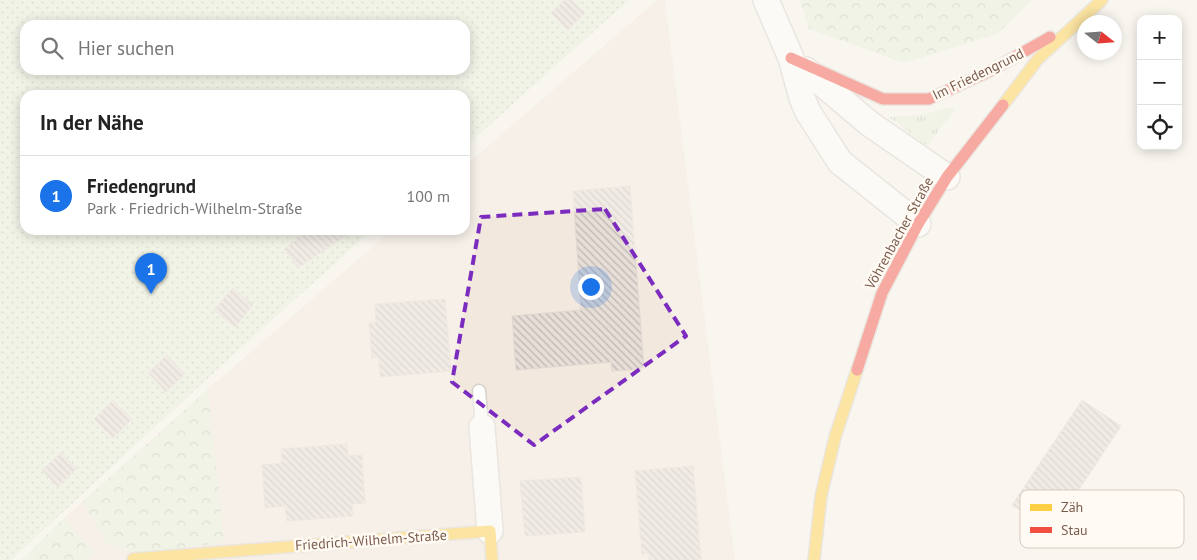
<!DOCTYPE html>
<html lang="de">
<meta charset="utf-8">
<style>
:root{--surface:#fff;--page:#f2f2f2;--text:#222;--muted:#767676;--line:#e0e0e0;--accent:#1a73e8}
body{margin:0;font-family:"PT Sans",sans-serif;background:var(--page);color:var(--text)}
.controls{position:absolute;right:15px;top:15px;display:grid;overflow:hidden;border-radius:10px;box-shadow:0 2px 12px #0003}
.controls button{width:45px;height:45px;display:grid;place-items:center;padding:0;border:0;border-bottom:1px solid var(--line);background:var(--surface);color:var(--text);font:25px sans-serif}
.compass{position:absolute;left:1077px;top:15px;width:45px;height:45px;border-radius:50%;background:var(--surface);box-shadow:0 2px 12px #0003;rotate:107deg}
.you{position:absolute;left:590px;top:286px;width:18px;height:18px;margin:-12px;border:4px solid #fff;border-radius:50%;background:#1a73e8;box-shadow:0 0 0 8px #1a73e833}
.badge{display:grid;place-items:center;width:32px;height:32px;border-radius:50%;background:var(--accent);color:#fff;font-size:16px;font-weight:700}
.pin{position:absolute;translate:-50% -41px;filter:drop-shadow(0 1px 2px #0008)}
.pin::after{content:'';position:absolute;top:26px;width:18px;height:15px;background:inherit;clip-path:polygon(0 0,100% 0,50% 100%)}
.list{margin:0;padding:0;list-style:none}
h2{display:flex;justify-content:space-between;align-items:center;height:65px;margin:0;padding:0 20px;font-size:21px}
h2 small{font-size:16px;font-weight:400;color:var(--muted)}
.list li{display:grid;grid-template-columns:32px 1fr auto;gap:15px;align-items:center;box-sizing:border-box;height:80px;padding:0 20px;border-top:1px solid var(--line)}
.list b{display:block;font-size:19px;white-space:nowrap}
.list p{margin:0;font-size:16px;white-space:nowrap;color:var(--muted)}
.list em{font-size:16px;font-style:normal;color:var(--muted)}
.icon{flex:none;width:28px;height:28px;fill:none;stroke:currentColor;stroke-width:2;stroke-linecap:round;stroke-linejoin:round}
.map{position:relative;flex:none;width:1197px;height:560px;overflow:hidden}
.search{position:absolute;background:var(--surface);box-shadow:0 2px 12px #0003;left:20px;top:20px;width:450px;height:55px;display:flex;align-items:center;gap:12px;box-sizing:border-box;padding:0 18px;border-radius:15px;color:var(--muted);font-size:19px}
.panel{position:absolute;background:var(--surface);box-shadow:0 2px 12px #0003;left:20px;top:90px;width:450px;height:145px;border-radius:15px}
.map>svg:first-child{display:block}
.residential{fill:#f2e8de}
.grass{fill:url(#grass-tufts)}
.forest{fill:url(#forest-crowns)}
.garden{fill:url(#garden-dots);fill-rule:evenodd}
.building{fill:url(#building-back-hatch);stroke:#e2d8d2}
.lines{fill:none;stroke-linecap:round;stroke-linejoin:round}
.lane-casing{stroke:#d7d1cb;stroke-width:15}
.street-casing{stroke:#d7d1cb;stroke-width:28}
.slow-casing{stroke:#d9d2cb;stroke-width:14}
.jam-casing{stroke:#d9d2cb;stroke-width:14}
.lane{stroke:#fefefd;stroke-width:12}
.street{stroke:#fefefd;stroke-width:25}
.slow{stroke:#ffcf43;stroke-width:11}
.jam{stroke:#f24e42;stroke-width:11}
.marked{fill:none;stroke:#7b2cbf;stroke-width:4;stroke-dasharray:10 6;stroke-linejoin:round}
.labels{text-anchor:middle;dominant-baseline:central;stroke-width:5;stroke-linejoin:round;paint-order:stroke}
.street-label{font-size:14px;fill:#7a5c4d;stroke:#fffaf3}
.key{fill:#fffaf3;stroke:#d7cbc1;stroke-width:1}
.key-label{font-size:14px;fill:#7a5c4d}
</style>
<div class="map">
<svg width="1197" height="560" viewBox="0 0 1197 560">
<defs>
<pattern id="grass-tufts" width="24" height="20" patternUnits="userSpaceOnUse" patternTransform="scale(1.25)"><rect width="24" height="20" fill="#e7f0db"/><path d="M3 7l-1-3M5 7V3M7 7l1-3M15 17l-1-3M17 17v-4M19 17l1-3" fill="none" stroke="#c0c6b4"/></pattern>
<pattern id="forest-crowns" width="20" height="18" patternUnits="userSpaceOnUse" patternTransform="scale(1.25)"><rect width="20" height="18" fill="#e7f0db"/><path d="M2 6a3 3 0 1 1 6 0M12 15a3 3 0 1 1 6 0" fill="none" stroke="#c0c6b4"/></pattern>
<pattern id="garden-dots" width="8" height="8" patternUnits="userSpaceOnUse" patternTransform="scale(1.25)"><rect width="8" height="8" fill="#e7f0db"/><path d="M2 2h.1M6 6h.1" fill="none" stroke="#c0c6b4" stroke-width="1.8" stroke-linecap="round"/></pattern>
<pattern id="building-back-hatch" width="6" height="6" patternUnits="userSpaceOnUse" patternTransform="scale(1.25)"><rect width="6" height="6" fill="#e6ded7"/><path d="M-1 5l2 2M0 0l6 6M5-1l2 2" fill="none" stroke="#bfb7b1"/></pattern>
</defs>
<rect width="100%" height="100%" fill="#f9f5f0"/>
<path class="residential" d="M657,0H665L735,560H22L64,518L208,389L392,230H465V166Z"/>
<path class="grass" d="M949,107L955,109L927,146L889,117C912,116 927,115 949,107Z"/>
<g class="forest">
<path d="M800,0H1032L997,34L904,63L809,29Z"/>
<path d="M208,389L224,542L139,554L106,543L83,502Z"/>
<path d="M64,518L93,552L86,560H22Z"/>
</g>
<path class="garden" d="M0,0H629L465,147V95H25V230H372L231,357L11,560H0ZM25,25H465V70H25Z"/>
<g class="building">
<path d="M565,0H571L585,13L568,30L551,13Z"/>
<path d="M630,186L644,369L612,371L611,362L516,370L512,316L581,310L573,191Z"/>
<path d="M311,230H354L298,268L284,249Z"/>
<path d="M233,288L253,305L235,327L214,310Z"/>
<path d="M445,299L451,371L380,377L379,357L372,358L369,323H376L375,304Z"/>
<path d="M167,355L185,374L166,392L148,373Z"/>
<path d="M113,400L132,419L113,438L94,419Z"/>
<path d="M1082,400L1121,426L1052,531L1012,505Z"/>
<path d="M347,444L348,456L362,455L365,503L352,504L353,516L287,521L285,506L265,508L262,465L282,463L281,449Z"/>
<path d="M61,453L76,469L58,487L42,470Z"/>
<path d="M693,466L701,560H649V553L642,554L635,471Z"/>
<path d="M581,477L585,532L525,536L520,481Z"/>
</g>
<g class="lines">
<g class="lane-casing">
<path id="lane" d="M479,391L482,427"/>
</g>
<g class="street-casing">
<g id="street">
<path d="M766,0L791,58L802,98L808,112L840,162L918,224"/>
<path d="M806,70L870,124L947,177"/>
<path d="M482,427L490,531"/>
</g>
</g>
<g class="slow-casing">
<g id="slow">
<path d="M1003,105L1038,59L1102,0"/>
<path d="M133,559L490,531L492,560"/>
<path d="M814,560L821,496L835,437L857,370"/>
</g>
</g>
<g class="jam-casing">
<g id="jam">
<path d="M791,58L883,99H929L990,71L1050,37"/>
<path d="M857,370L882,293L918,224L947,177L1003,105"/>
</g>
</g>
<use href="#lane" class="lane"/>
<use href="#street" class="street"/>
<use href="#slow" class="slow"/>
<use href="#jam" class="jam"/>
</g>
<path d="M0 0H1197V560H0ZM605,209L686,336L534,445L452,382L481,217Z" fill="#f9f5f0" fill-opacity=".55" fill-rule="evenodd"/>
<path class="marked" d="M605,209L686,336L534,445L452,382L481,217Z"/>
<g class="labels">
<g class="street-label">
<text transform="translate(978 74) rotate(-26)">Im Friedengrund</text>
<text transform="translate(899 233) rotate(-61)">Vöhrenbacher Straße</text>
<text transform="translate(371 540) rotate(-4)">Friedrich-Wilhelm-Straße</text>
</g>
</g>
<rect x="1020" y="490" width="164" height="58" rx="8" class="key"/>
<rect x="1030" y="504" width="22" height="7" fill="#ffcf43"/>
<rect x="1030" y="527" width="22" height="6" fill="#f24e42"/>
<g class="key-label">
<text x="1061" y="512">Zäh</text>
<text x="1061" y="535">Stau</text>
</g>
</svg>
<div class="controls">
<button>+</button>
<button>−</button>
<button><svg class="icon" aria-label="locate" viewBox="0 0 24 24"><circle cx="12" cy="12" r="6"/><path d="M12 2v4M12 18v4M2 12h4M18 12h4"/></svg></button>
</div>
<svg class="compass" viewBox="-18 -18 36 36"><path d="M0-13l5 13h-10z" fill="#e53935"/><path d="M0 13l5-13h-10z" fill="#767676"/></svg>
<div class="you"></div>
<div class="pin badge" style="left:151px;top:294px">1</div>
<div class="search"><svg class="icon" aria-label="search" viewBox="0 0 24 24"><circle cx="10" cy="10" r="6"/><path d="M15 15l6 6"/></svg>Hier suchen</div>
<section class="panel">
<h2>In der Nähe<small></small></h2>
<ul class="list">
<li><span class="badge">1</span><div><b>Friedengrund</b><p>Park · Friedrich-Wilhelm-Straße</p></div><em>100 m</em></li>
</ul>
</section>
</div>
